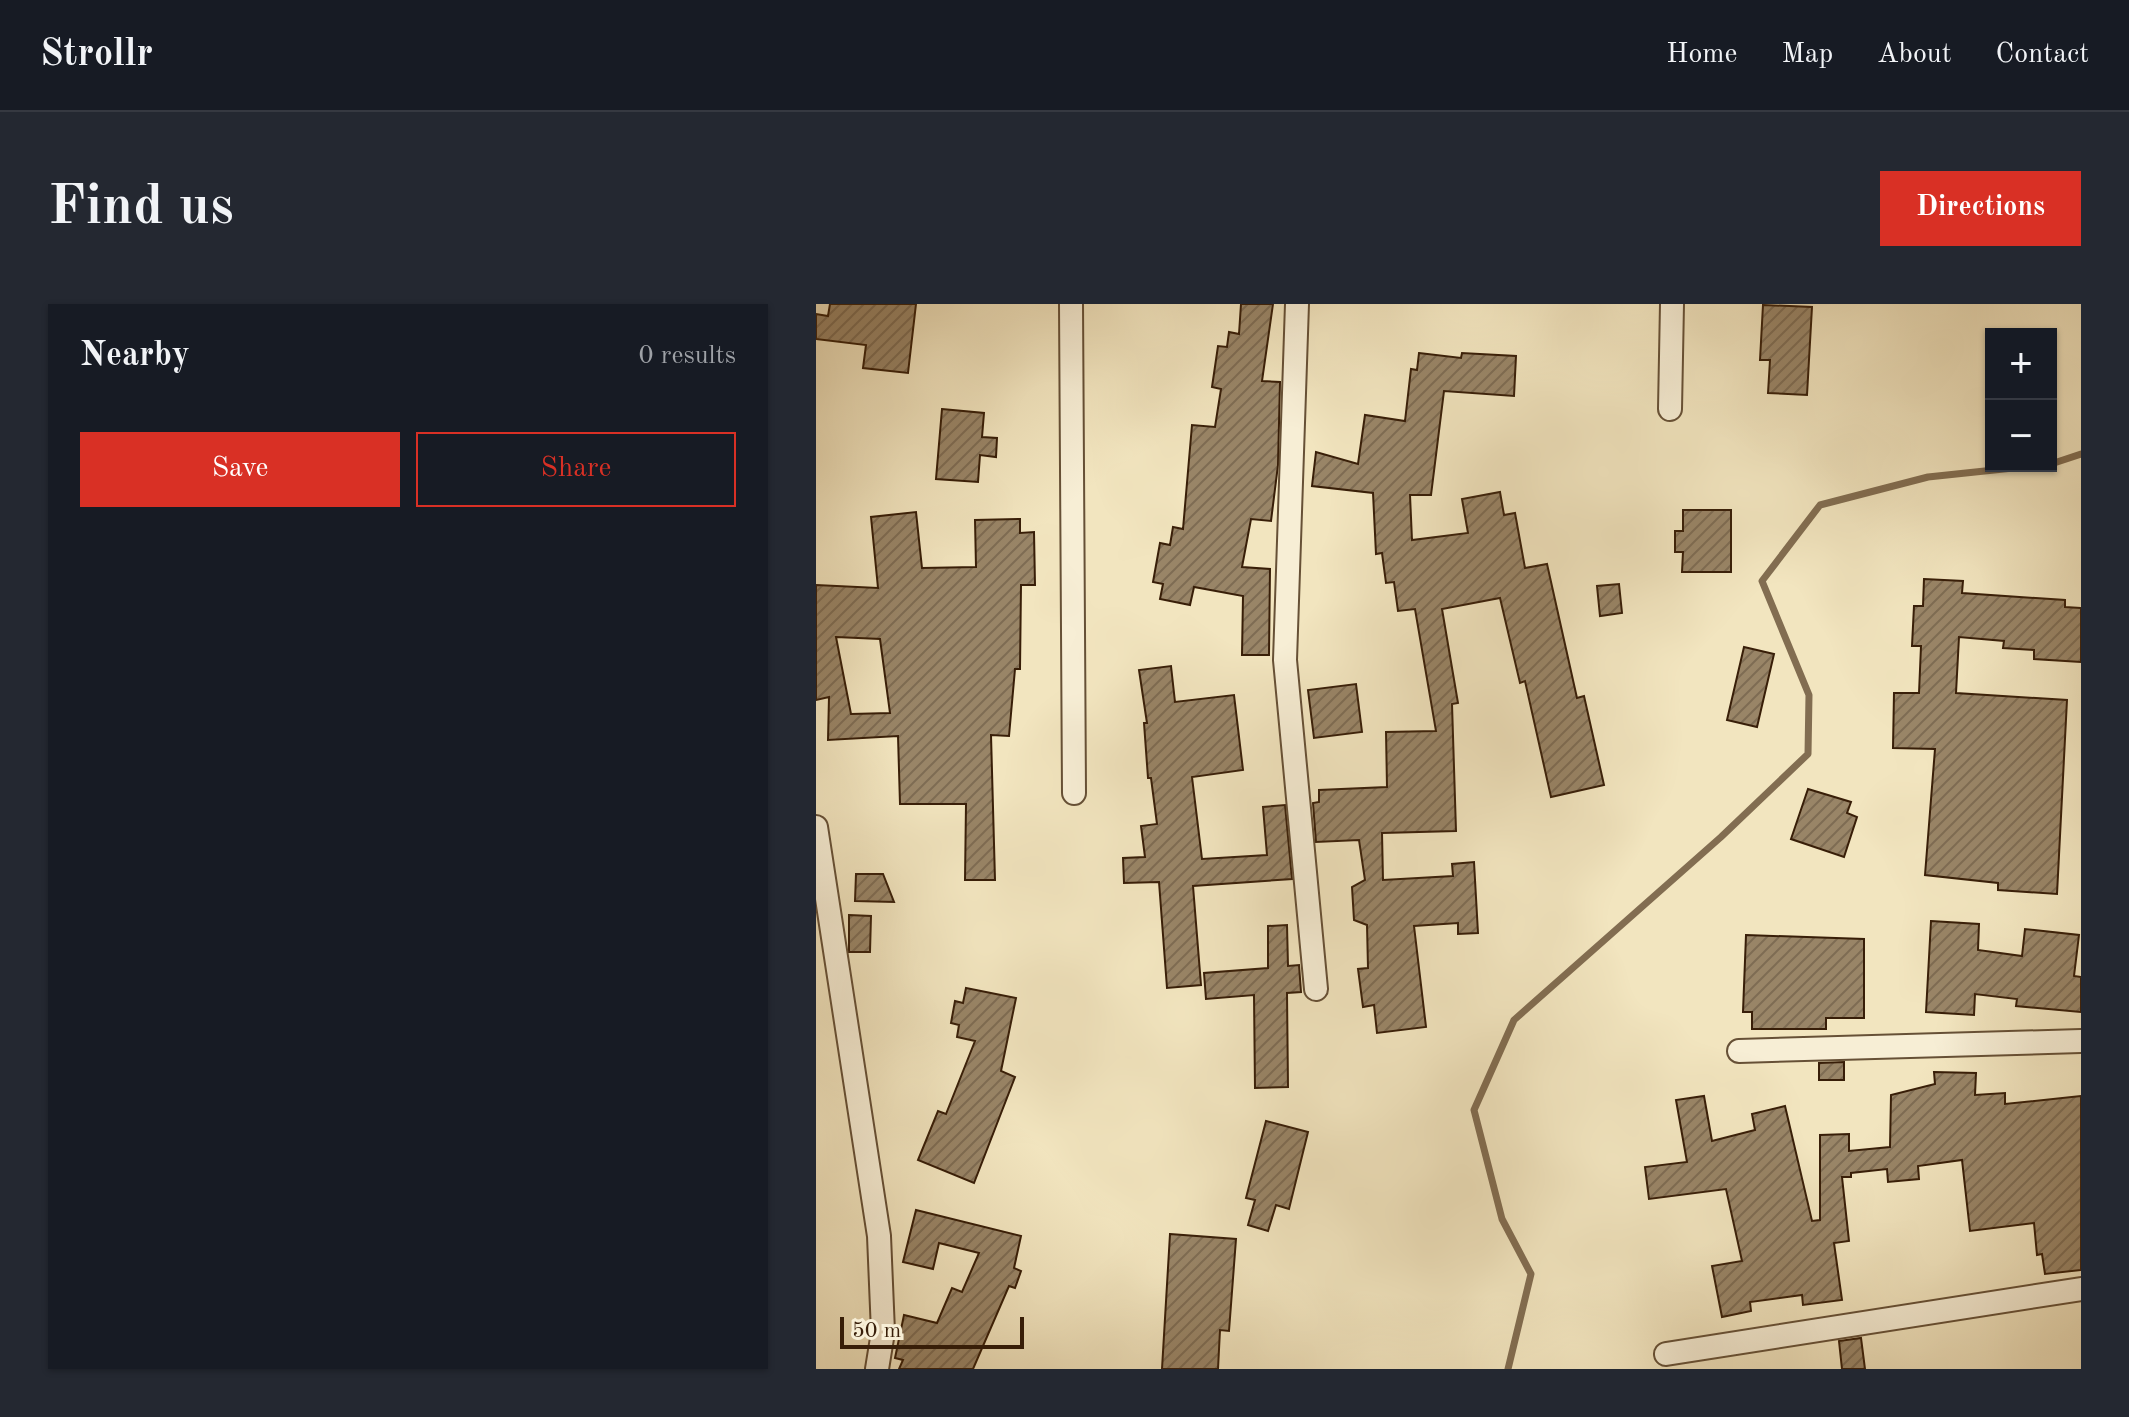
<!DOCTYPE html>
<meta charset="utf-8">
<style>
:root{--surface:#171b24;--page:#242831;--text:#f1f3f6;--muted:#9ea1a6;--line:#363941;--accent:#d93025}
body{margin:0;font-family:"Old Standard TT",serif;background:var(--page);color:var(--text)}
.controls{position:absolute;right:24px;top:24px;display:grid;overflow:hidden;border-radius:0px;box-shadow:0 2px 6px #0004}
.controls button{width:72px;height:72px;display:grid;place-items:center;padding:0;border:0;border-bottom:2px solid var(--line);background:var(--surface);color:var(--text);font:40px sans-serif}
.scale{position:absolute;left:24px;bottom:20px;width:184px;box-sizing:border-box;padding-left:8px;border:4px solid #381e08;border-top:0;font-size:22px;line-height:28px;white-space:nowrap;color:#381e08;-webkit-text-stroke:6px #f7eed5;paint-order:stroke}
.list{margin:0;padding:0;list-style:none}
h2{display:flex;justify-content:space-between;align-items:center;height:104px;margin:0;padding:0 32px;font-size:34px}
h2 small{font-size:26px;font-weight:400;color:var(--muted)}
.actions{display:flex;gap:16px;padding:24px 32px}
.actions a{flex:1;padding:18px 0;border:2px solid var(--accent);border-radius:0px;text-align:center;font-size:28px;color:var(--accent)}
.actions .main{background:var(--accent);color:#fff}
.map{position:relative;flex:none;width:1265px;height:1065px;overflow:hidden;border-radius:0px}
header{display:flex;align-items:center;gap:48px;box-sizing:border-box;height:112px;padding:0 40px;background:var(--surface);border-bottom:2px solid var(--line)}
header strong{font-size:38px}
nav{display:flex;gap:44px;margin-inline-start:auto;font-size:28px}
.intro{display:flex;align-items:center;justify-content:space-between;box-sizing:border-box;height:192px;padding:0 48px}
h1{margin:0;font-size:56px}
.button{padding:20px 36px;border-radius:0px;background:var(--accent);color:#fff;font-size:28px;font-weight:700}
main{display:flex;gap:48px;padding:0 48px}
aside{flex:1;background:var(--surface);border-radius:0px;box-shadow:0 2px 6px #0004}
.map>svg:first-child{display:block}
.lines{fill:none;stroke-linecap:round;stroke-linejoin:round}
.stream{stroke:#826d51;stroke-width:7}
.building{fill:url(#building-hatch);stroke:#381e08;stroke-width:2;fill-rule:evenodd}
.street-casing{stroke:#665036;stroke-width:26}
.street{stroke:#f7eed5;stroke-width:22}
</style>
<header>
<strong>Strollr</strong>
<nav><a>Home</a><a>Map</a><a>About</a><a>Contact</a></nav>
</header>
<div class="intro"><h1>Find us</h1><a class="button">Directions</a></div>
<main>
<aside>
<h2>Nearby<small>0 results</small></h2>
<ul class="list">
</ul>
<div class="actions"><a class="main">Save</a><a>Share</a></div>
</aside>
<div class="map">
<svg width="1265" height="1065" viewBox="0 0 1265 1065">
<defs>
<pattern id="building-hatch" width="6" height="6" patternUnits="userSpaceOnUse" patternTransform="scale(2)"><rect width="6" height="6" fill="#998567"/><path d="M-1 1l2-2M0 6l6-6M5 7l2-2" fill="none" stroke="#7e6c53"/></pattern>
</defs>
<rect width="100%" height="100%" fill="#f2e5bf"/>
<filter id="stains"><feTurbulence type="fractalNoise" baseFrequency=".0025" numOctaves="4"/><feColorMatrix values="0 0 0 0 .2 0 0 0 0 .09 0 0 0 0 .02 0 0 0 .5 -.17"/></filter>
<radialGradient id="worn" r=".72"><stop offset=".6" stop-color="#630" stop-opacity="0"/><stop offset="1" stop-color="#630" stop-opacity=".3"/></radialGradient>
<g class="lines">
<g class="stream">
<path d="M1235,160L1265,150"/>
<path d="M692,1065L715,970L686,915L658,806L698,716L905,533L992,450L993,391L946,277L1004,201L1112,173L1216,162"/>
</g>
</g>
<g class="building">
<path d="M14,0H100L92,69L47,64L50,41L0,35V10L12,12Z"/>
<path d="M425,0H457L446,77L464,78L462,161L455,217L435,215L426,263L454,265L453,351H426L427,292L378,283L374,301L344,295L347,280L337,278L344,239L354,241L357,223L367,225L376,121L399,123L405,85L396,83L402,42L411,43L413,28L423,30Z"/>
<path d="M947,1L996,3L991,91L952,89L954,56H944Z"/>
<path d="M603,49L645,54L646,49L700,52L698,92L628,87L615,191H594L596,236L652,229L646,195L684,188L688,211L699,209L709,264L731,260L761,394L768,392L788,481L735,493L709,377L704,379L684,294L626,305L642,399L636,400L640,527L566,529L567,576L637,572L636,560L658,558L662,629L642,630V619L598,622L610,723L561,729L558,701L547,703L542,665L552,664L551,621L538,616L536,583L549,576L543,536L500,538L497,499L503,498V486L571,483L570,428L620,427L599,305L582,307L578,278L570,279L566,249L560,250L557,189L496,182L500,148L542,160L549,111L589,117L595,65L601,66Z"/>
<path d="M126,105L168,109L166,133L181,134L180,153L164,151L162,178L120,175Z"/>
<path d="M867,206H915V268H866L867,248H859V227H867Z"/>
<path d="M100,208L106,264L160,263L159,216L204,215V229L218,228L219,281H205L204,365H199L193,432L175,431L179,576H149L150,500H84L82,432L12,436L13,393L0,396V281L62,284L55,213ZM20,333L64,335L74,409L35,410Z"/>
<path d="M1108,275L1147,277L1146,289L1249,296V303L1265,304V358L1218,355V346L1187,344L1188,337L1143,333L1140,389L1251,396L1241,590L1182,586V579L1109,571L1119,445L1077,444L1078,389H1103L1105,342H1096L1098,302H1107Z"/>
<path d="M803,280L806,309L784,312L781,282Z"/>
<path d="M928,343L958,350L941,423L911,416Z"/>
<path d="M355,362L359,398L418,391L427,466L376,473L386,555L451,551L447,503L469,501L476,575L377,582L385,681L351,684L343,578L308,579L307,554L329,553L325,522L341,520L335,474H332L328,419H331L323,366Z"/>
<path d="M540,380L546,428L498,434L492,386Z"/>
<path d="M992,485L1035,498L1031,509L1041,513L1028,553L975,535Z"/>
<path d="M40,570H67L78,598L39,597Z"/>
<path d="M33,611L55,612L54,648H33Z"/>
<path d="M1115,617L1163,620L1162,646L1206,652L1209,625L1263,631L1258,672L1265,673V708L1200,702L1201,695L1159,690L1158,711L1110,708Z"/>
<path d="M471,621L472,662L483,661L485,688L471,689L472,783L439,784L438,691L390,695L388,669L452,664V622Z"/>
<path d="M930,631L1048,635V714H1010V725H936V708H927Z"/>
<path d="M150,684L200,694L185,767L199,773L158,879L102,856L122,807L130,810L159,737L141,733L143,721L135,719L139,697L147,699Z"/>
<path d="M1028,758V776H1003V759Z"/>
<path d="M1118,768L1160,769L1159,791L1189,789V800L1265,792V966L1229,970L1226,950L1221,951L1218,919L1154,927L1146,856L1102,862L1103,875L1072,878L1071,865L1035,869V873H1026L1033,937L1018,939L1026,996L987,1001L986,991L934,998L935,1007L906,1013L896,962L926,957L910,885L833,895L829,863L871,858L860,796L888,792L896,837L939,826L936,810L969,802L996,917L1004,916V831L1033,830V847L1074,843L1075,791L1119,780Z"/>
<path d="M450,817L492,828L473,905L460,901L452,927L432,921L439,896L430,894Z"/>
<path d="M100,906L205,932L198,964L205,967L199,984L193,982L157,1065H83L87,1056L79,1054L88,1011L121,1019L136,984L146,988L163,949L123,939L117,965L87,958Z"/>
<path d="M354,930L420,935L413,1027L404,1026L402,1065H346Z"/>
<path d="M1045,1034L1049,1065H1026L1023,1037Z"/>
</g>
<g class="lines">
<g class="street-casing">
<g id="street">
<path d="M255,0L258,489"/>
<path d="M481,0L469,356L500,685"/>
<path d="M854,105L856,0"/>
<path d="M0,523L63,932L67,1028L61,1065"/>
<path d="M923,747L1265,737"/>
<path d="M850,1050L1265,985"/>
</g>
</g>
<use href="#street" class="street"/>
</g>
<rect width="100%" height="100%" filter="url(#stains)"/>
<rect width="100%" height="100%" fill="url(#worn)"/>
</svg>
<div class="controls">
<button>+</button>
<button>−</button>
</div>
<div class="scale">50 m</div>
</div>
</main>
